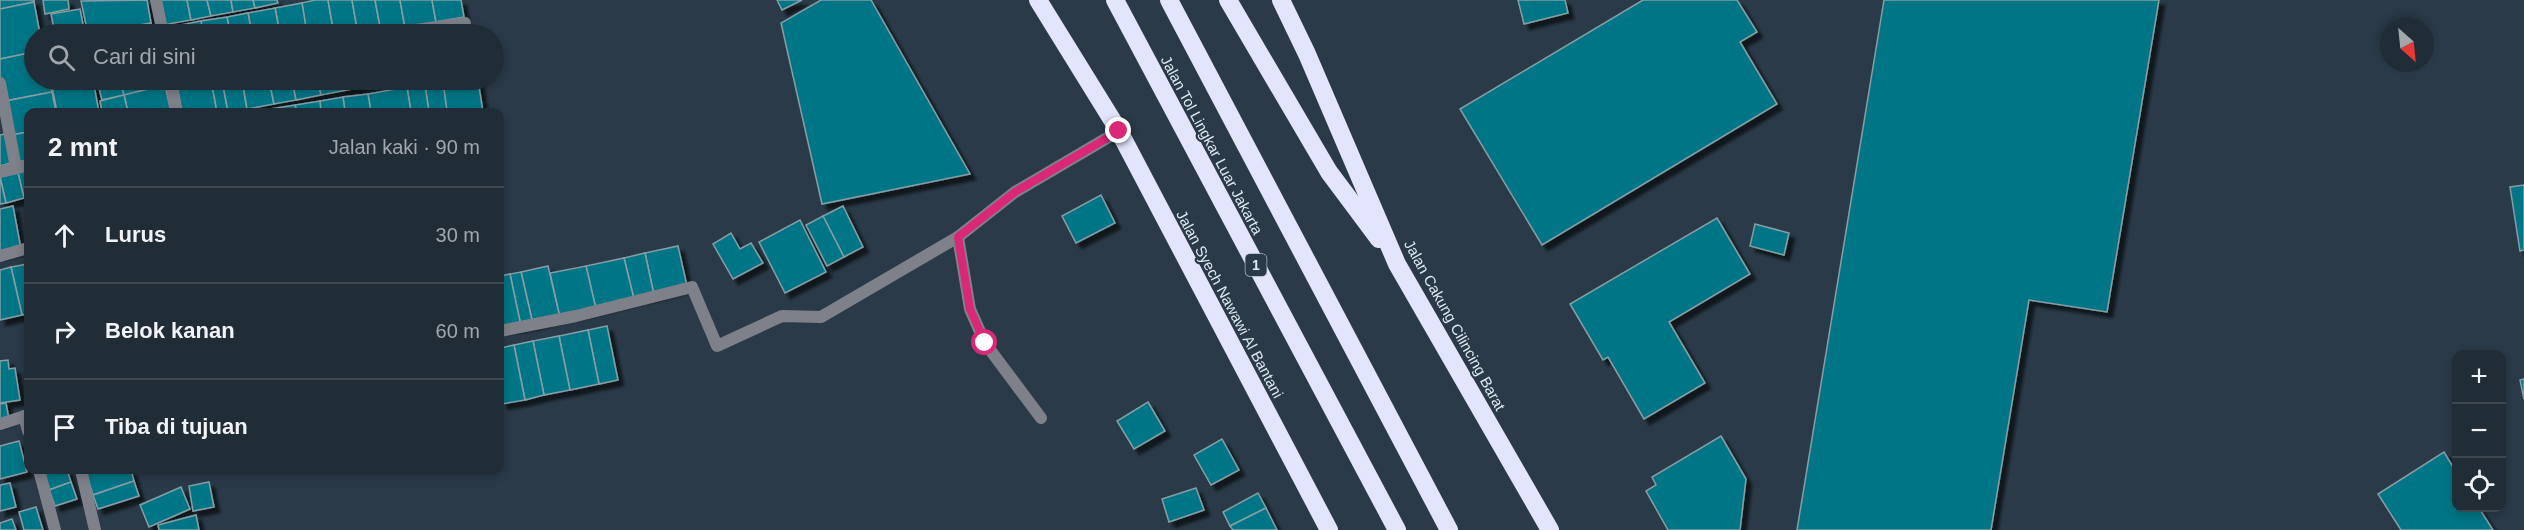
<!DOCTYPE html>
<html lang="id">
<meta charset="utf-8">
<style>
:root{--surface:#202c36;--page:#28343e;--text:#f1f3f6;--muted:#a2a7ad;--line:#3d4851}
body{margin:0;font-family:Arial,sans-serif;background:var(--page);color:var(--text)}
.controls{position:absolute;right:18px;bottom:18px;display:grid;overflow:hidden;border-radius:12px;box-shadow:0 3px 9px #0003}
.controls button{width:54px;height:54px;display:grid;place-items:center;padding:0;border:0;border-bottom:2px solid var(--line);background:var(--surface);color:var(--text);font:30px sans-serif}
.compass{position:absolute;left:2380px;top:18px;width:54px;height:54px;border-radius:50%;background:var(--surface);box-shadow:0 3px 9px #0003;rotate:153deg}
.stop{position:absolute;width:18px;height:18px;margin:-14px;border:4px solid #db2777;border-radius:50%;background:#fff}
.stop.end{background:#db2777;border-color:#fff;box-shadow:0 2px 6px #0008}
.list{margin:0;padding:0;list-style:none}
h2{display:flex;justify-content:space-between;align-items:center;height:78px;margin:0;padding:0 24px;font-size:26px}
h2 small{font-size:20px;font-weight:400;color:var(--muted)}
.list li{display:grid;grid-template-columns:39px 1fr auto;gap:18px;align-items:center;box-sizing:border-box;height:96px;padding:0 24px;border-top:2px solid var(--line)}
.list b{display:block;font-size:22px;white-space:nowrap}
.list em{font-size:20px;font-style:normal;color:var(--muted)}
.icon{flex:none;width:33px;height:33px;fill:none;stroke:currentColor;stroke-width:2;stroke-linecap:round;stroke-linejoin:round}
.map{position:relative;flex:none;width:2524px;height:530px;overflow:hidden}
.search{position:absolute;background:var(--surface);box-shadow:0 3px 9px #0003;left:24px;top:24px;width:480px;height:66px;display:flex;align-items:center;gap:15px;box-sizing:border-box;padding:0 21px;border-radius:33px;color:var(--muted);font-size:22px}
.panel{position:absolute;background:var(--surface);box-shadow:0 3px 9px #0003;left:24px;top:108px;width:480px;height:366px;border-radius:12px}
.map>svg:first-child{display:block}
.building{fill:#067485;stroke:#849fa5;stroke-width:1.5;filter:url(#shadow)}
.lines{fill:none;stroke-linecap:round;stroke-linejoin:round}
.street{stroke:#7f818a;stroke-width:12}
.highway{stroke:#e2e5fc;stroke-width:18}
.route{stroke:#db2777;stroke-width:8}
.labels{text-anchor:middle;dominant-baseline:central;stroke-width:4.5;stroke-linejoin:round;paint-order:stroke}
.shield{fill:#2a3a48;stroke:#a9b4bf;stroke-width:1.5}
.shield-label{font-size:14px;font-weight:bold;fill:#dfe9f2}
.street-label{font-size:15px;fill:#dfe9f2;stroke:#2a3a48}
</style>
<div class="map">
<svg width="2524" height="530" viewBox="0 0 2524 530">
<defs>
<filter id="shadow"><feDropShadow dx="5.5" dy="5.5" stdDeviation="1.5" flood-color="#0009"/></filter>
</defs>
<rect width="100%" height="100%" fill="#2a3a48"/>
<g class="building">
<path d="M0,0H34V2L0,9Z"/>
<path d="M43,0H68L69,9L45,14Z"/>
<path d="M147,0L151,23L88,34L81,1Z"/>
<path d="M159,0H187L191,20L163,25Z"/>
<path d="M187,0H207L211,16L191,20Z"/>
<path d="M207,0H231L233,12L211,16Z"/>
<path d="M231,0H253L255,8L233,12Z"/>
<path d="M253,0H277L278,3L255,8Z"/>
<path d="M315,0H328L334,34H307L302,3Z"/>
<path d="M328,0H352L358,34H334Z"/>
<path d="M352,0H375L381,32L358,34Z"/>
<path d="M375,0H400L405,28L381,32Z"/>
<path d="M400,0H432L436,22L405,28Z"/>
<path d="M432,0H461L464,17L436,22Z"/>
<path d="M777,0H802L782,10Z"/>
<path d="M821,0H871L970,174L822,204L781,23Z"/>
<path d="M1518,0H1565L1568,13L1524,24Z"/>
<path d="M1643,0H1737L1757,32L1740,42L1777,104L1542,245L1460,109Z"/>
<path d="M1884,0H2159L2107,312L2029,300L1991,530H1797Z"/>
<path d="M34,2L40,34H34V52L0,59V9Z"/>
<path d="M302,3L307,34H280L275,8Z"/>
<path d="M275,8L280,34H252L248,13Z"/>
<path d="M80,9L85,34H55L51,14Z"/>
<path d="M248,13L252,34H230L227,17Z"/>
<path d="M227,17L230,34H203L201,21Z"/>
<path d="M201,21L203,34H167L166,28Z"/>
<path d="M151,23L154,34H95Z"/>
<path d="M463,27L465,34H423Z"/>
<path d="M34,52V80H49L52,92L5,101L0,76V59Z"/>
<path d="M65,80H93L99,112H57L51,82Z"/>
<path d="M97,80H120L124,95L102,100Z"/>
<path d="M120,80H164L165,85L124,95Z"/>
<path d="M176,80H211L217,112H182Z"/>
<path d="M211,80H222L228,112H217Z"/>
<path d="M222,80H242L247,109L228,112Z"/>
<path d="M242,80H269L274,104L247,109Z"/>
<path d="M269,80H292L296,100L274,104Z"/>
<path d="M292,80H318L321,95L296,100Z"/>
<path d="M318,80H352L353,89L321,95Z"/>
<path d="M352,80H395V81L353,89Z"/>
<path d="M459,80H478L483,112H447L443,82Z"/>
<path d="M443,82L447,112H429L425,85Z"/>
<path d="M165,85L171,112H128L124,95Z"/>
<path d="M425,85L429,112H411L407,87Z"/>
<path d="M407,87L411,112H371L368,94Z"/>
<path d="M52,92L56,112H28V132L11,135L5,101Z"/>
<path d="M368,94L371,112H345L343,97Z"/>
<path d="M124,95L128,112H102L100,101Z"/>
<path d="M343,97L345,112H321L320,101Z"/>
<path d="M320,101L321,112H297L295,105Z"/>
<path d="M295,105L297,112H271V109Z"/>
<path d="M271,109V112H247Z"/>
<path d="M28,132V160L17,162L11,135Z"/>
<path d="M8,133L14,162L0,166V135Z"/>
<path d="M28,170V197L24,198L18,173Z"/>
<path d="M18,173L24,198L6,203L0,177Z"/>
<path d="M0,177L6,203L0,204Z"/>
<path d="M2524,185V250L2520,251L2510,187Z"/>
<path d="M1101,195L1115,223L1076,243L1062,216Z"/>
<path d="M13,206L21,249L0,254V209Z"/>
<path d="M843,206L863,247L844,257L823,216Z"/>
<path d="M823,216L844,257L827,266L806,225Z"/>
<path d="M1717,218L1750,274L1669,322L1705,383L1644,419L1608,357L1603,360L1570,304Z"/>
<path d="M800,220L826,272L785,293L759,242Z"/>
<path d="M1755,224L1789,233L1784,255L1750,246Z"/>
<path d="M731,233L740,249L751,243L763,263L733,279L713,244Z"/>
<path d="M678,246L687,286L654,295L645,253Z"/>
<path d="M645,253L654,295L634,299L624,258Z"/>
<path d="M624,258L634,299L596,309L586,266Z"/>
<path d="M28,264V314L22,315L11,267Z"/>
<path d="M548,266L560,317L533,324L521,272Z"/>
<path d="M586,266L596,309L560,317L550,273Z"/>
<path d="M11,267L22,315L0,320V270Z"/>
<path d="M521,272L533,324L521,326L510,274Z"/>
<path d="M510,274L521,326L500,328V276Z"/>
<path d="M607,326L618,380L599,384L588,330Z"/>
<path d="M588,330L599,384L570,390L559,336Z"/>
<path d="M559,336L570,390L544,395L533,341Z"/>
<path d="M533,341L544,395L525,400L514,345Z"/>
<path d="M514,345L525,400L502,404L500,390V348Z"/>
<path d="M8,360L9,369L15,368L20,400L0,403V361Z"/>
<path d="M2524,379V399L2520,380Z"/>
<path d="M1148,402L1165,431L1134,449L1117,421Z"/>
<path d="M6,403L9,419L0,421V404Z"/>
<path d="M1721,436L1746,479L1740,530H1668L1646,491L1656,485L1652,477Z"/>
<path d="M1222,439L1239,470L1211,485L1194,455Z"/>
<path d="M19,441L27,472L0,479V446Z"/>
<path d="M2444,452L2456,472V508H2479L2493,530H2401L2378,494Z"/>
<path d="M43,470H67L71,482L49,490Z"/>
<path d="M85,470H131L134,481L93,495Z"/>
<path d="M134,481L139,496L98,509L93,495Z"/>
<path d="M71,482L77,499L55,506L49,490Z"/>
<path d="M209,482L214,507L193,511L189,486Z"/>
<path d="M10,483L16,507L0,511V485Z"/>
<path d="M181,487L190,509L149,527L140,505Z"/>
<path d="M1196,488L1204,510L1169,522L1162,499Z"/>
<path d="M1258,493L1266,508L1230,526L1223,512Z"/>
<path d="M36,507L43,530H24L19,512Z"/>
<path d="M1266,508L1277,530H1233L1230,526Z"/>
<path d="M196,515L199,530H159L158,525Z"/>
<path d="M12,519L16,530H0V523Z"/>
</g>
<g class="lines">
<g class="street">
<path d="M156,0L163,34"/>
<path d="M387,34L465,23"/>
<path d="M171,80L176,112"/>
<path d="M0,83L16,168"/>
<path d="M0,172L28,165"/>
<path d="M958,237L970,309L985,343L1041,418"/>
<path d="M0,256L28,248"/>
<path d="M500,331L576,316L692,287L717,346L782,316L821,317L958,237L1015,192L1119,131"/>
<path d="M24,416L28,431"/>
<path d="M0,424L28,415"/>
<path d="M39,470L55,530"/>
<path d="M81,470L95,530"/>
</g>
<g class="highway">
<path d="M1038,0L1119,131L1329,530"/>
<path d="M1115,0L1397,530"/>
<path d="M1169,0L1449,530"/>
<path d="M1228,0L1329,172L1379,239"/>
<path d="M1281,0L1307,54L1397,264L1550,530"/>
</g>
</g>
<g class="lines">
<path class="route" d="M985,343L970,309L958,237L1015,192L1119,131"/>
</g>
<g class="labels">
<rect class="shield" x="1245.5" y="254" width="21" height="22" rx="4.5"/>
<g class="shield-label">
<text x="1256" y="265">1</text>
</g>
<g class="street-label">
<text transform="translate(1212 145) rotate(62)">Jalan Tol Lingkar Luar Jakarta</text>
<text transform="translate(1230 304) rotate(62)">Jalan Syech Nawawi Al Bantani</text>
<text transform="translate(1455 325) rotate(61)">Jalan Cakung Cilincing Barat</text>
</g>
</g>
</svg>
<div class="controls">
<button>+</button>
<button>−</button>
<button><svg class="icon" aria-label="locate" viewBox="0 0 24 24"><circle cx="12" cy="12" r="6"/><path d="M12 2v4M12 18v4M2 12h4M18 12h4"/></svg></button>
</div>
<svg class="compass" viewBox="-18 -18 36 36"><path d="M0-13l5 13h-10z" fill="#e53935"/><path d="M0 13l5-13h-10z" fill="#a2a7ad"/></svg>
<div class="stop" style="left:985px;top:343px"></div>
<div class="stop end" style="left:1119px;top:131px"></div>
<div class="search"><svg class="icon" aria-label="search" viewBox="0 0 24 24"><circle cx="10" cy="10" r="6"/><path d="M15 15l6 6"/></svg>Cari di sini</div>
<section class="panel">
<h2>2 mnt<small>Jalan kaki · 90 m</small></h2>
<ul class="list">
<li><svg class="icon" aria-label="ahead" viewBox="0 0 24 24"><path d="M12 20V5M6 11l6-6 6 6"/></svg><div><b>Lurus</b></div><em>30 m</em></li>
<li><svg class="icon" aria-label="right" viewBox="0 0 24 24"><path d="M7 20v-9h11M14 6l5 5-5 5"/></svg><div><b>Belok kanan</b></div><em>60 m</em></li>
<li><svg class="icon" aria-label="arrive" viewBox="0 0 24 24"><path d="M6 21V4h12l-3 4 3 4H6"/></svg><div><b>Tiba di tujuan</b></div></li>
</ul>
</section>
</div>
